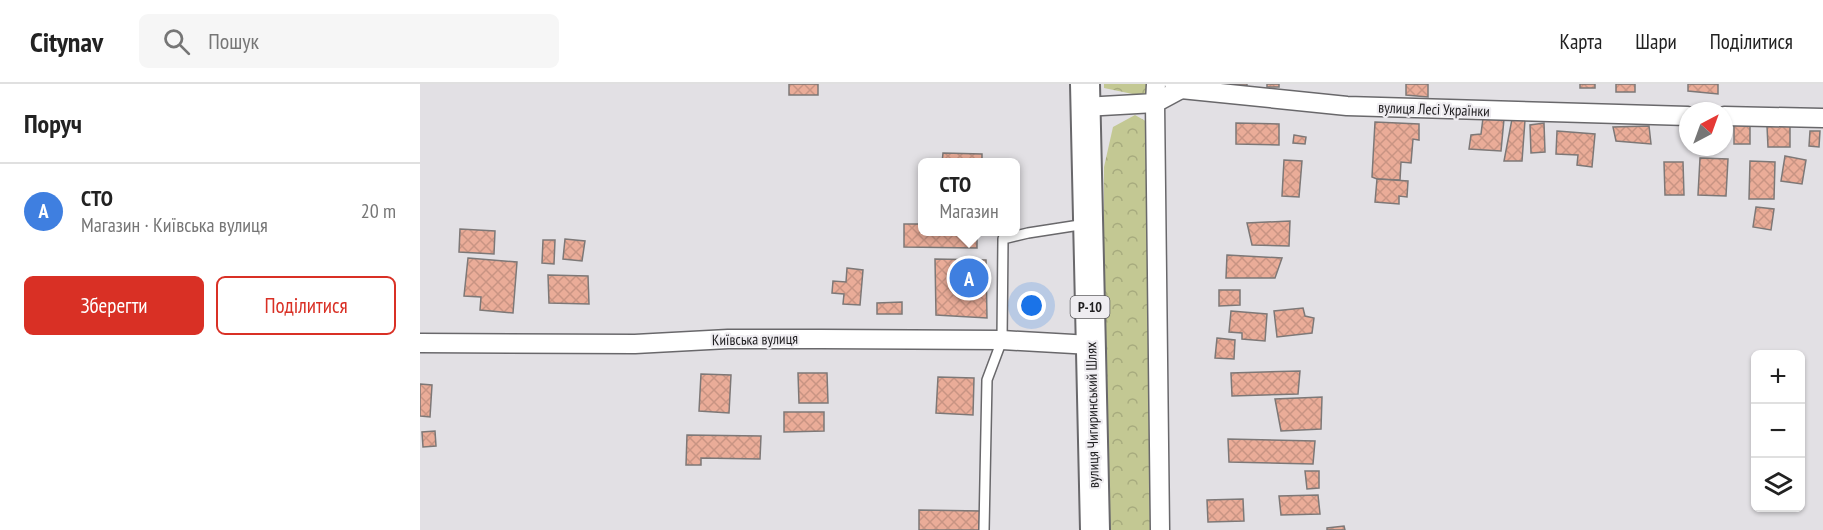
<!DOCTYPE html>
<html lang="uk">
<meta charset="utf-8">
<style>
:root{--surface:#fff;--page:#f6f6f6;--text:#222;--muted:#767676;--line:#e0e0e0;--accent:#d93025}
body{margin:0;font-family:"PT Sans Narrow",sans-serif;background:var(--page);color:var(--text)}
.controls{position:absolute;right:18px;bottom:18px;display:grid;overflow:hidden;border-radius:9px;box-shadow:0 2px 4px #0004}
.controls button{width:54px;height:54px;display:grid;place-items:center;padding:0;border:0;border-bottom:2px solid var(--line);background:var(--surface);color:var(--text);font:30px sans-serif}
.compass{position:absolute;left:1259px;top:18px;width:54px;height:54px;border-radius:50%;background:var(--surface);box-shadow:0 2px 4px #0004;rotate:41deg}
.you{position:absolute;left:612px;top:222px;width:21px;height:21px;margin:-15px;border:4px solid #fff;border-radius:50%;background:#1a73e8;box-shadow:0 0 0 9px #1a73e833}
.badge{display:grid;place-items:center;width:39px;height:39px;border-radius:50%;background:var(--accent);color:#fff;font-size:20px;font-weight:700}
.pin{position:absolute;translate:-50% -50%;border:3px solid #fff;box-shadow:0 2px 6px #0006}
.popup{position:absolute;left:498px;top:74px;width:102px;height:78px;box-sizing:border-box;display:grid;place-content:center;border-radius:9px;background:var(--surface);filter:drop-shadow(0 2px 4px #0005);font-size:20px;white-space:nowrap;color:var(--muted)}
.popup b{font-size:22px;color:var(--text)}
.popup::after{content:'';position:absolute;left:50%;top:100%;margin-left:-12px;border:12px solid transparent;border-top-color:var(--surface)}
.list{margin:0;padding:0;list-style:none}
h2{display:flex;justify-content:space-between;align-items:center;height:78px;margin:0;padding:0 24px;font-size:26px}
h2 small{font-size:20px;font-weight:400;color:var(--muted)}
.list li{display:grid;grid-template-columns:39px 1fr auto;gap:18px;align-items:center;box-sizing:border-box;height:96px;padding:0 24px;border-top:2px solid var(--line)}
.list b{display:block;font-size:22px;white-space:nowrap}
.list p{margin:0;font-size:20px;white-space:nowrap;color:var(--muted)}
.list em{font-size:20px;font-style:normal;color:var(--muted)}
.actions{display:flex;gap:12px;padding:18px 24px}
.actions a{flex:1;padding:14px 0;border:2px solid var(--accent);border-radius:9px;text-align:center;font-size:21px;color:var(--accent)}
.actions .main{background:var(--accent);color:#fff}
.icon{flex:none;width:33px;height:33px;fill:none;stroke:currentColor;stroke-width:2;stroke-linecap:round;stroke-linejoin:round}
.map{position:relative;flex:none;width:1403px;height:446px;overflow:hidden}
header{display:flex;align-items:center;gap:36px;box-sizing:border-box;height:84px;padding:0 30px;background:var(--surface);border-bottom:2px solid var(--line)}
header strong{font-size:28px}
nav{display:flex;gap:33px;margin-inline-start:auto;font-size:21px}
.search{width:420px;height:54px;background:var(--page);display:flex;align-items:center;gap:15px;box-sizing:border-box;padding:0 21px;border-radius:9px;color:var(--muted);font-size:22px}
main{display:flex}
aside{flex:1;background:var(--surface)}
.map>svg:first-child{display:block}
.forest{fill:url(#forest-crowns)}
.building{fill:url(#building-cross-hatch);stroke:#7d7877;stroke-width:1.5}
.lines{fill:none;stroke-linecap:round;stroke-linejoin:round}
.lane-casing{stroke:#69686b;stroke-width:12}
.street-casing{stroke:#69686b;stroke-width:21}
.primary-casing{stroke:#69686b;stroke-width:32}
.lane{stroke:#fff;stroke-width:9}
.street{stroke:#fff;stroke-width:18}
.primary{stroke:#fff;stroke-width:28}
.labels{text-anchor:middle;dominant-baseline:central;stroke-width:4.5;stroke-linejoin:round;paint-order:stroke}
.shield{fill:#efedf1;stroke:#5d5c5f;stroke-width:1.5}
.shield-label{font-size:14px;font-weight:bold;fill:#1f1e20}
.street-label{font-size:15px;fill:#1f1e20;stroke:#efedf1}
</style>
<header>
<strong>Citynav</strong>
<div class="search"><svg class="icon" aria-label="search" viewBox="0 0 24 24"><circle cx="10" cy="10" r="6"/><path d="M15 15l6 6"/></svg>Пошук</div>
<nav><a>Карта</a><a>Шари</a><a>Поділитися</a></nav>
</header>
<main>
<aside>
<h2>Поруч<small></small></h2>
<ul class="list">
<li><span class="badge" style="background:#3f7fe0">A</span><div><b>СТО</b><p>Магазин · Київська вулиця</p></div><em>20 m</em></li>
</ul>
<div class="actions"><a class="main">Зберегти</a><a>Поділитися</a></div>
</aside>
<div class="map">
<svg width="1403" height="446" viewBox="0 0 1403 446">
<defs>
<pattern id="forest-crowns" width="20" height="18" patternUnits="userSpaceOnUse" patternTransform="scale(1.5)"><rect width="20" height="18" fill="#c3c893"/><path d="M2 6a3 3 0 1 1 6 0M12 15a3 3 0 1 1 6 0" fill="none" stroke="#a7ab7e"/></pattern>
<pattern id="building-cross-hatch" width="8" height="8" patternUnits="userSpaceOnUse" patternTransform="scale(1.5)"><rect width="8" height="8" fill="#eaac98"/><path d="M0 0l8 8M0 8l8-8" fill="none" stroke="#c89483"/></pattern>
</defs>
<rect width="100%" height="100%" fill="#e2e0e4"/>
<g class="forest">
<path d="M684,0H726L727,13L684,4Z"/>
<path d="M715,31L729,39L733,446H683L684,83L693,43Z"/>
</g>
<g class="building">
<rect x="369" y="0" width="29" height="11"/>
<path d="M798,0H827V6Z"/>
<rect x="847" y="0" width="12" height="3"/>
<path d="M986,0H1008V13L986,11Z"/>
<rect x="1160" y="0" width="15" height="4"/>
<rect x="1196" y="0" width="19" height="8"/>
<path d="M1268,0H1298V10L1268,7Z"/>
<path d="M1063,34L1084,35L1081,67L1049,65L1051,51L1061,50Z"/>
<path d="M1092,35L1105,36L1102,77H1084Z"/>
<path d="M955,38L999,40V56L993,55L991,79L981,78L980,96L957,95L952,93Z"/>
<path d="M816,39L859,40V61L816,60Z"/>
<path d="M1124,39L1125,68L1111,69L1110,41Z"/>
<rect x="1314" y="40" width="16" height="20"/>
<path d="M1229,42L1231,60L1196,57L1193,43Z"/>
<path d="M1347,42H1370V63H1348Z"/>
<path d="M1137,47L1175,50L1172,83L1157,81L1158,71L1136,70Z"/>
<path d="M1390,47H1400L1399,63L1389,62Z"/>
<path d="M874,51L886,53L885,60L873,59Z"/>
<path d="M523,69L562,70V79H522Z"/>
<path d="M1365,72L1386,76L1382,100L1361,97Z"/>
<path d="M1280,74L1308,75L1306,112L1278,111Z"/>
<path d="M864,76L882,77L879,113L862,112Z"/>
<path d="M1330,77L1355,78L1354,115H1329Z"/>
<path d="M1244,78H1263L1264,111H1245Z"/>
<path d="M957,95L988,97L987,113L979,112V120L955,118Z"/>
<path d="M1336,123L1354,125L1351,146L1333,143Z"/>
<path d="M870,137L869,162L832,161L827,139Z"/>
<path d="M484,140H502V148H557V164L484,163Z"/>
<path d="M40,145L75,147L74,170L39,168Z"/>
<path d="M145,155L165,157L162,177L143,175Z"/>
<path d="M123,156H135L134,180L122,179Z"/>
<path d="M807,171L862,174L855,194H806Z"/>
<path d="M48,174L97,178L93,229L60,226L61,213L44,212Z"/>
<path d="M515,175L566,176L567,234L516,231Z"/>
<path d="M427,184L443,186L440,221L423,220L424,210L412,209L413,197L426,198Z"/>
<path d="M128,191L168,192L169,220L129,219Z"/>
<path d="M799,206H820V221L799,222Z"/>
<path d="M482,218V230H457V219Z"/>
<path d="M883,224L885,232L894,234L892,249L857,253L854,227Z"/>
<path d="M811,227L847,230L845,257L822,255V249L809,248Z"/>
<path d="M797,254L815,256L814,275L795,274Z"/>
<path d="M880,287L878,310L812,312L811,289Z"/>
<path d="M378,289H407L408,319H379Z"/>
<path d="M281,290L311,291L309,329L279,327Z"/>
<path d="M518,293L554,294L553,331L516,329Z"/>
<path d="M0,300L12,301L10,333L0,332Z"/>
<path d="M902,313L901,345L861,347L855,315Z"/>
<path d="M364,328H404V347L364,348Z"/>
<path d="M15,347L16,362L3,363L2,348Z"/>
<path d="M267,351L341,352L340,375L281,374V381H266Z"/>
<path d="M808,355L895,357L893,380L809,378Z"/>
<path d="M885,387H899V404L887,405Z"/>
<path d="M898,411L900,430L861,431L859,412Z"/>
<path d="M823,415L824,437L788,438L787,416Z"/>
<path d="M499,426L561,427L560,446H499Z"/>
<path d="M924,442L925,446H907V444Z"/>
</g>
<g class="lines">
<g class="lane-casing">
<path id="lane" d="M564,446L567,296L582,256L583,155L608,149L666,140"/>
</g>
<g class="street-casing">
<g id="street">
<path d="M754,0L761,5L927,22L1268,32"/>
<path d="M664,23L735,19L736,0"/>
<path d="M1304,32L1403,34"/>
<path d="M0,259L215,260L308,255H401L582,256L671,261"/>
<path d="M740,446L735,19L761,5"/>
</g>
</g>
<g class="primary-casing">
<path id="primary" d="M665,0L675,446"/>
</g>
<use href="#lane" class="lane"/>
<use href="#street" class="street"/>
<use href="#primary" class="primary"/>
</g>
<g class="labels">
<rect class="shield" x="650.5" y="212" width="39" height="22" rx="4.5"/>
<g class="shield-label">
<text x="670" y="223">Р-10</text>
</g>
<g class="street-label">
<text transform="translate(1014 25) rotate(2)">вулиця Лесі Українки</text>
<text transform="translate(335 255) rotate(-1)">Київська вулиця</text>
<text transform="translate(672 331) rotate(-91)">вулиця Чигиринський Шлях</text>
</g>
</g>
</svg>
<div class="controls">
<button>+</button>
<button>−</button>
<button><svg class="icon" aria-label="layers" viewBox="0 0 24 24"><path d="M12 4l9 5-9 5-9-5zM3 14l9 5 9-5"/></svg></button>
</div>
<svg class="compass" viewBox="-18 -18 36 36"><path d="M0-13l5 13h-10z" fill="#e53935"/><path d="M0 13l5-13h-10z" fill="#767676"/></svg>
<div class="you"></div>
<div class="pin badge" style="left:549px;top:194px;background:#3f7fe0">A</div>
<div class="popup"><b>СТО</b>Магазин</div>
</div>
</main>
